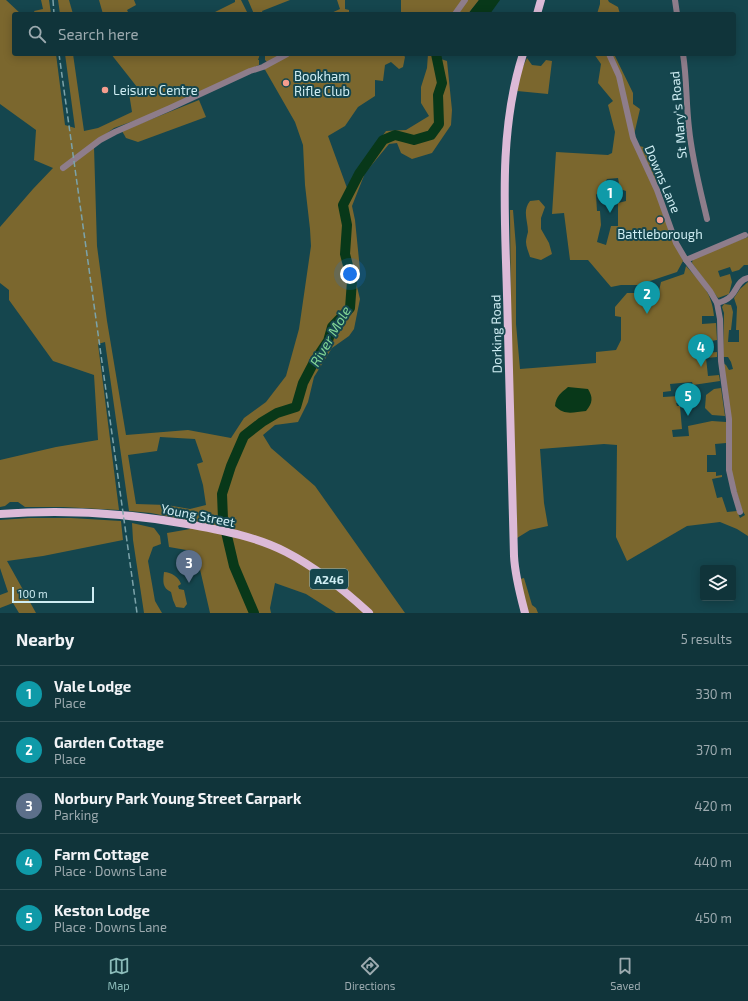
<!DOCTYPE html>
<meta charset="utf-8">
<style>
:root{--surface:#10343a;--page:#193c42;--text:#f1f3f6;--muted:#9caaaf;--line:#304f54;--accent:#8bbbb9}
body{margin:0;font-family:"Exo 2",sans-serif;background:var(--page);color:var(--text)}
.controls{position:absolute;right:12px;bottom:12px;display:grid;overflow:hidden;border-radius:4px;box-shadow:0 2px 10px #0003}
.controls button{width:36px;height:36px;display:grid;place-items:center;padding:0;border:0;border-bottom:1px solid var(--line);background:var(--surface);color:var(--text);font:20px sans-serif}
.scale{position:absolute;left:12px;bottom:10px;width:82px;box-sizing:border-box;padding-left:4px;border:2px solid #cfedf3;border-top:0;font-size:11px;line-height:14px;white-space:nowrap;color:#cfedf3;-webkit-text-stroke:3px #15464e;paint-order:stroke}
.you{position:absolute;left:350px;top:274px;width:14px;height:14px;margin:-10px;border:3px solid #fff;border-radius:50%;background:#1a73e8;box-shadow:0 0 0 6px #1a73e833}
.badge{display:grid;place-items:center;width:26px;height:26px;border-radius:50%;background:var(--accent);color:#fff;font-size:13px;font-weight:700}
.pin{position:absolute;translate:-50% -33px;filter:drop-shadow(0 1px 2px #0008)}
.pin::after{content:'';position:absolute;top:21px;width:14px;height:12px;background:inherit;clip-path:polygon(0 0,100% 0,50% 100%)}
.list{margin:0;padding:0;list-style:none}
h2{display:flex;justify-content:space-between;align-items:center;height:52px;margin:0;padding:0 16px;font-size:17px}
h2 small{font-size:13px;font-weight:400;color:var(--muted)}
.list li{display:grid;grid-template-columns:26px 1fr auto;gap:12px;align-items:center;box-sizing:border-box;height:56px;padding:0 16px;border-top:1px solid var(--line)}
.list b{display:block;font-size:15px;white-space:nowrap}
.list p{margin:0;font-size:13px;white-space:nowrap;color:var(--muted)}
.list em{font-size:13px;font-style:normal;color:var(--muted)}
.icon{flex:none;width:22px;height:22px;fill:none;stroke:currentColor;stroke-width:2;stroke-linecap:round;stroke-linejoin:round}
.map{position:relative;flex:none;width:748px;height:613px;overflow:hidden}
.search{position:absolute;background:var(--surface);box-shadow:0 2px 10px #0003;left:12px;right:12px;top:12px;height:44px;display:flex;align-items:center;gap:10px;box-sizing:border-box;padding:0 14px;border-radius:4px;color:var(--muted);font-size:15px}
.sheet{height:332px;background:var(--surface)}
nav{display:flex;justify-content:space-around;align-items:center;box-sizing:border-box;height:56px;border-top:1px solid var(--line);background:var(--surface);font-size:11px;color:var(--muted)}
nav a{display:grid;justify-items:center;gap:2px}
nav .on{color:var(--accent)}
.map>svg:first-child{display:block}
.green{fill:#7b672e;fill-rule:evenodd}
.water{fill:#083819}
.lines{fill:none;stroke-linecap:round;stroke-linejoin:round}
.river{stroke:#083819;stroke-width:10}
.minor{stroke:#8e7d8b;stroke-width:6}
.major{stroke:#dcbad7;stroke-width:8}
.rail{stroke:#7ca3aa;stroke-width:1.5;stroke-dasharray:6 3;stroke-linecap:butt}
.poi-dot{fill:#f59d8e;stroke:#15464e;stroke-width:1.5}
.labels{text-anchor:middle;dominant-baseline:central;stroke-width:4;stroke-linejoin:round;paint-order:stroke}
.shield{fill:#15464e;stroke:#97bbc2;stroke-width:1}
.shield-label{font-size:12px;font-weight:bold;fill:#cfedf3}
.poi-label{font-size:13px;fill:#cfedf3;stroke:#15464e;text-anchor:start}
.street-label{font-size:13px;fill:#cfedf3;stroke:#15464e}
.water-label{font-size:14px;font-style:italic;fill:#82d695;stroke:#15464e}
</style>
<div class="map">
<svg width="748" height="613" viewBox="0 0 748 613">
<rect width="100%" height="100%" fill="#15464e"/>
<g class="green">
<path d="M0,0H6L21,14H14V54H56L65,125L75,128L65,54H73L84,131L98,128L132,112L129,93L137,87L111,54H260L258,60H259V65L150,115L114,128L92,144L94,147L97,246L107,321L126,435L188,430L231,438L244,418L266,402L286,376L299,329L311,246L310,229L305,185L303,145L295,122L264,68L270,65L265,60V54H403L405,57L403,67L399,69L391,62L385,65L383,81L375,80V96L358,107L345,126L328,136L347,188L357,171L386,131L406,130L429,116L421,103V87L427,68L428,54H436L441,59L447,61L452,110L451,125L432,153L412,159L401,153L397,143L389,144L365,173L352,206L355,220L360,270L354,275L360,299L354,329L349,336L332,348L314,377L308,402L298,422L275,425L263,435L271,448L315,486L405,613H336L306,594L275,583L270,608L271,613H210L199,565L192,551L169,547L167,533L190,529L185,520L151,513L129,511L105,342L98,344L119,510L63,507H25L18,502H10L5,506L0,507V460L56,447L98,440L94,375L53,361L9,300V290L0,283V227L33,189L53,168L34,160L36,130L0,104ZM160,437L195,439L203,462L197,464L203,485L206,505L190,509L167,505L136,504L128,455L157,451Z"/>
<path d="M41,0H49L51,14H32L35,13L34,11L43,9Z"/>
<path d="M58,0H69L73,14H60Z"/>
<path d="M99,0H134L136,5L127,10L129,14H103Z"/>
<path d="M235,0H241L248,14H211L235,2Z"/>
<path d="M248,0H290L262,11L263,14H254Z"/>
<path d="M337,0H345V9L349,10V14H329L340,9Z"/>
<path d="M401,0H479L468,14H401Z"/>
<path d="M600,0H608L609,2L618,7L620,14H597L600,4Z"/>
<path d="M594,54H614L633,93V104L640,109L634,135L639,146L648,148L652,159L660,170V180L653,186L683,261L677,272L638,285H621L611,287L588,260H570L564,213L552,214L556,152L608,155L612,153L615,132L608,105L613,101L598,83L601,64ZM618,178L620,189L626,191V201L618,203V226H611L606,245L597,242L601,225L600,211H597L596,195L607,179Z"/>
<path d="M527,58L532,65L541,66L546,60L552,61L548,94L517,91L521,71Z"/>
<path d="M199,100L206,117L138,142L126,138L122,131Z"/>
<path d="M539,200L545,207L541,218V229L549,243L552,254L541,260L530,257C529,253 526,247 526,242C526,239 527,236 528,232C528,221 522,211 530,201Z"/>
<path d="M510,210H513L516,247V324L520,369L596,363V352L616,350L621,340V317L615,316V307L627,293H646L659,291L661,282L684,274L686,266C701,283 712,292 714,316H702V324L716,323L717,340L705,342L706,353L717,352V357L706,358L708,376L719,375L720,381L693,385L692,382L670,384L671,391L663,392V397L679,396V403H676L677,406H680L682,429L672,430L673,437L689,436L688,426L712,421L726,422V443L715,444L716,455H707V472H716V476L722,475V477L712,479L717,498L722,497L727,512L737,511L740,518L745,515L742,510L730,470L723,363L726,365L729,370L733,369L731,362L728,357H723L724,313L722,307L724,304L731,305L733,312L731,330H729L728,342H739V330H736L737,307L734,298L740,289L748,282V536L737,529L720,522L687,526L627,561L616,537L617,445L604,444L540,449L544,503L548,526L530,530L517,538L511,326Z"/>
<path d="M748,237V265H744L739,270L732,272L730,267L718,271L720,277L730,274L732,282L729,294L718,298L692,263L693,258Z"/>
<path d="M721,388L725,416L712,415L705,408L706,395L714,389Z"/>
<path d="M29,518H71L121,521L123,540L43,556L7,561L36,613H19L13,603L0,608V595L8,592L0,568V520Z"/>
<path d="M132,523L154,528L160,536L161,544L153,547L148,561L155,601L162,613H144L133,540Z"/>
<path d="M164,572C171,572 179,577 181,584L178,586L179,589L184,590L187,604L184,608L176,607L173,600L171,592C162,588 163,581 164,572Z"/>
<path d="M524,578L532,605L536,608L538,613H528L520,579Z"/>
</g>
<g class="water">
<path d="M479,0H500L490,14H468Z"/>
<path d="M568,387L588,389C593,397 593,403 586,411C573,412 565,416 555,406C556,396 561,393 568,387Z"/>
</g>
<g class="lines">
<path class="river" d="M254,613L234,566L223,519L222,494L231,466L244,436L262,422L277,413L296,407L303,383L314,362L328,341L332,327L350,308L352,281L345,254L347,225L343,205L359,174L383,140L395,135L414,140L431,135L439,124L438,95L442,83L436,54"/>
<g class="minor">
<path d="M675,0L677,14"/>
<path d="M455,14L465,0"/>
<path d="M609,54L619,76L633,138L657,190L676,243L686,260L710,291L717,303L720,319L721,361L729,419V470L734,492L740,512"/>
<path d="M683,54C687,79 686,104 689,128C692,159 700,189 707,219"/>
<path d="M63,168L100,140L115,132L170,108L250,71L263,67L287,54"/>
<path d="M686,260L745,235"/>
<path d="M717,303C722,302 727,300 731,296C737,290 738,280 748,278"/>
</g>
<g class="major">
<path d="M537,14L541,0"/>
<path d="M523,54C498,131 505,215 507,295C509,382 511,469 514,556C515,576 520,594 525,613"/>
<path d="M0,514C65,509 129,513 193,525C225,531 257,537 286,552C317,568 343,589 369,613"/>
</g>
<g class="rail">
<path d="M53,0L54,14"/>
<path d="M59,54L137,613"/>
</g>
</g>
<g class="poi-dot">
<circle cx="286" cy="83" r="4"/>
<circle cx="105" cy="90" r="4"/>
<circle cx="660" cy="220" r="4"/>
</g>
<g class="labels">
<rect class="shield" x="310" y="569" width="38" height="20" rx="3"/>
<g class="shield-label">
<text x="329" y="579">A246</text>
</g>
<g class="poi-label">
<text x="294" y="76">Bookham<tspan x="294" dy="15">Rifle Club</tspan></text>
<text x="113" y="90">Leisure Centre</text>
<text x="660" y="234" text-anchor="middle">Battleborough</text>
</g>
<g class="street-label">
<text transform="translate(678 115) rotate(-95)">St Mary's Road</text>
<text transform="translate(663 179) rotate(67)">Downs Lane</text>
<text transform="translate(496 334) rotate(-91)">Dorking Road</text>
<text transform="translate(198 515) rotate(11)">Young Street</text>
</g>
<g class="water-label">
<text transform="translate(330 336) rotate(-60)">River Mole</text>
</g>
</g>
</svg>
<div class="controls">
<button><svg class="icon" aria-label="layers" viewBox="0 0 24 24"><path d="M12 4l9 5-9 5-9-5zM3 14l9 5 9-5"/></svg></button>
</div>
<div class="scale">100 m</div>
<div class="you"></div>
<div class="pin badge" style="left:610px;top:213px;background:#0f9aa8">1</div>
<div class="pin badge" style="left:647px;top:314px;background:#0f9aa8">2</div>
<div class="pin badge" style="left:189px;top:583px;background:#5c6f8a">3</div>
<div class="pin badge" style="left:701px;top:367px;background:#0f9aa8">4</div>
<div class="pin badge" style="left:688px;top:416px;background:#0f9aa8">5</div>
<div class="search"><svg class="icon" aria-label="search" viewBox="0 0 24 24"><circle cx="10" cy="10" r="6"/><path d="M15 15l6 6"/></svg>Search here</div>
</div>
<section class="sheet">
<h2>Nearby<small>5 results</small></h2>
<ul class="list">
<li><span class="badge" style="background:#0f9aa8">1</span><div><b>Vale Lodge</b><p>Place</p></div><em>330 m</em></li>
<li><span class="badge" style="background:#0f9aa8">2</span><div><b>Garden Cottage</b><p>Place</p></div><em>370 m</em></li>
<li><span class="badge" style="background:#5c6f8a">3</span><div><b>Norbury Park Young Street Carpark</b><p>Parking</p></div><em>420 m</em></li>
<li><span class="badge" style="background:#0f9aa8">4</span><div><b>Farm Cottage</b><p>Place · Downs Lane</p></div><em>440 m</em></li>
<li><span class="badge" style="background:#0f9aa8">5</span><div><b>Keston Lodge</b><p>Place · Downs Lane</p></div><em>450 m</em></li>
</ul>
</section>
<nav>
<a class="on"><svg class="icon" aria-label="map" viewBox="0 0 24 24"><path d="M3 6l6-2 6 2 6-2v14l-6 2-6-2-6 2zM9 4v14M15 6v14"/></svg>Map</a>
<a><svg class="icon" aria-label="directions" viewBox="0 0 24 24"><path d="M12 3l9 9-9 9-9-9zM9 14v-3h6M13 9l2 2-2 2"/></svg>Directions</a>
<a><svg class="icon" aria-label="saved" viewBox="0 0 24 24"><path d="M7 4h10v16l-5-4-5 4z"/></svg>Saved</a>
</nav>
